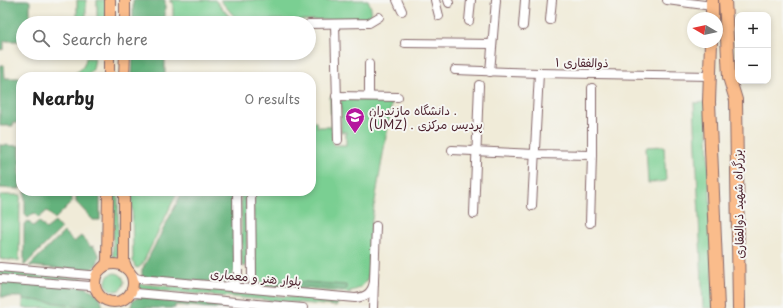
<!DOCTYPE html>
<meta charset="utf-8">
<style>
:root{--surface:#fff;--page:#f2f2f2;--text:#222;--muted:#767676;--line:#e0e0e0}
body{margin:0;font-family:"Playpen Sans","Playpen Sans Arabic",sans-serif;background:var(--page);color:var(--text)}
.controls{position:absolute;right:12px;top:12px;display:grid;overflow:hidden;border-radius:8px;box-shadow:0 2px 6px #0003}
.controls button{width:36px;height:36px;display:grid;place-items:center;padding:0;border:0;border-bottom:1px solid var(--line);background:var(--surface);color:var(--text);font:20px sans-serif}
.compass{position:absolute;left:687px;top:12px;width:36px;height:36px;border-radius:50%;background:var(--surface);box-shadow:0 2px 6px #0003;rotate:279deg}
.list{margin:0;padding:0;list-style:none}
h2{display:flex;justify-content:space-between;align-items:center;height:52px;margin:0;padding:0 16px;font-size:17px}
h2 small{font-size:13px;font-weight:400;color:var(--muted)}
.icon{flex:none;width:22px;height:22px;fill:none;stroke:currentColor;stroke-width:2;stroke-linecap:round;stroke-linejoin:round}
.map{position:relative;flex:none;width:783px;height:308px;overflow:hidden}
.search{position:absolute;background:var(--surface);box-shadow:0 2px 6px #0003;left:16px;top:16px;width:300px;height:44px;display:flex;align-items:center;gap:10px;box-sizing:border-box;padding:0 14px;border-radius:22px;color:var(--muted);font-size:15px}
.panel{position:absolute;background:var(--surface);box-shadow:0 2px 6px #0003;left:16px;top:72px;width:300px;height:124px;border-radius:16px}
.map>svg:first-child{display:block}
.green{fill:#7acf92;stroke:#62775e}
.forest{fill:#63b27c;stroke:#566854}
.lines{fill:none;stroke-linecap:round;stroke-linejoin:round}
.minor-casing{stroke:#846668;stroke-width:10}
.major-casing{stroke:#846668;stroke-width:12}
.highway-casing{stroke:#846668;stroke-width:14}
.minor{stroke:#fff;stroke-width:8}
.major{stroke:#fabc8b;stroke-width:10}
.highway{stroke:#fabc8b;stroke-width:12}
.labels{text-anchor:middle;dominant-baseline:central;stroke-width:4;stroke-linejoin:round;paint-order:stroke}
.street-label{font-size:12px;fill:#4a1f2b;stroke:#f6f6f2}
.poi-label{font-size:12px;fill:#4a1f2b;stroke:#f6f6f2;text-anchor:start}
</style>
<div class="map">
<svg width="783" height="308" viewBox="0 0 783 308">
<rect width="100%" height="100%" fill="#f6f6f2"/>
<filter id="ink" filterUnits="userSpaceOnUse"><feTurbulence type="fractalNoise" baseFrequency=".025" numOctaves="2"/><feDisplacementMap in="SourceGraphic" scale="8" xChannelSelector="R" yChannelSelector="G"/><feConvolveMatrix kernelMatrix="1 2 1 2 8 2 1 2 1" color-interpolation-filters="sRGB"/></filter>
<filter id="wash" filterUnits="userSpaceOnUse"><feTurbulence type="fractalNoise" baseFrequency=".012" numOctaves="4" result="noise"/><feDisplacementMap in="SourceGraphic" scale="16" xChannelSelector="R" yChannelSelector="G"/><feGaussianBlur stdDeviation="0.9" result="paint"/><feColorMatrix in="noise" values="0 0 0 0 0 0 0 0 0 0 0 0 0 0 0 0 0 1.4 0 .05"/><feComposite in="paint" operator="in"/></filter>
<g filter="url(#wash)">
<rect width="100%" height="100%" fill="#f0ebd8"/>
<g class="green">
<rect x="77" y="0" width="9" height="23"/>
<path d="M97,0H107L106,23H97Z"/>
<path d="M170,0H215L235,23H173V2H170Z"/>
<path d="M220,0H368C372,9 375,18 362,20H257V23H240Z"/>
<path d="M86,58H95L93,69L87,77H76L75,73C82,70 85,65 86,58Z"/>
<path d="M330,97H334L335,132H332L333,145H346V132H341V99L391,100L392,101L371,225L368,277C365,285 359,290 350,291V293L266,286L258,280L255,272L253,191H311V121L316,122L317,127H331Z"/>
<path d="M707,102L714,308H703L694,103Z"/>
<path d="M664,146L666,181L648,183L646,147Z"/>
<path d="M113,191H118V256L115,258L113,257Z"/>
<path d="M132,191H178L142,265L138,268L135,267L133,261Z"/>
<path d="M241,191H246L247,264L245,267L243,266L242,264Z"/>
<path d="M0,195H21L20,201L19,261L0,259Z"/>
<path d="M0,270L82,278L83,280L82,282L0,276Z"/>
<circle cx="115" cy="282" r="9"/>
<path d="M141,284L336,301H338L339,303L336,306L140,289L138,286L139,284Z"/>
<path d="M23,299L85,306L92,308H23Z"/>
</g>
<g class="forest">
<path d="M0,0H27L30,1V23H23V41H4V49L0,50Z"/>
<rect x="133" y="0" width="32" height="23"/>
<path d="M133,53H165V77H132Z"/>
<path d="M0,65H4L5,78H21V123H13V126H0Z"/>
<path d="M0,145L20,146V189L0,188Z"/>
<path d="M25,191H72V202L55,219L47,211L39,218L34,213L28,218L25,215Z"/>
<path d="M76,191H100V220H93L76,202Z"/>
<path d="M183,191H234L235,270L231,278L225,283L142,277V270Z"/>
<path d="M28,221L33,226L39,221L46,229L55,222L61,229L24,266V224Z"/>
<path d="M64,232L74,242L81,236L91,247L93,246L99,254C99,262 96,268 88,271L29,266Z"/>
<path d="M268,279L345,285L347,286V289L345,290L269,284L267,281Z"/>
<path d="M2,281L86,287C97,294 101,294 103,308H92L84,306L23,299L22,297H1Z"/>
<path d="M145,296L276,308H214L175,305V308H131C131,298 137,298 145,296Z"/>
</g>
</g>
<g filter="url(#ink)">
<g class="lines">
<g class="minor-casing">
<g id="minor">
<path d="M397,0L402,11"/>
<path d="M435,0L439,16"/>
<path d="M448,0L449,3"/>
<path d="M667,0L712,6"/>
<path d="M550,20L552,0"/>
<path d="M469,21L471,0"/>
<path d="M309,24L369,23L379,17"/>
<path d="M335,24L338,140"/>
<path d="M523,26L525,0"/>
<path d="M405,43L492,44"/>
<path d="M369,64V96"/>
<path d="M455,70L539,73L710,76"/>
<path d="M490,72L496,0"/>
<path d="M336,96L398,97"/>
<path d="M452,150L535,154L592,155"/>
<path d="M251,191L252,276C253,282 254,287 261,289"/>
<path d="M532,206L539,73"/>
<path d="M474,214L479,85"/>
<path d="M590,223L592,155V88"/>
<path d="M0,267L90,275H93L101,270"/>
<path d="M130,272L136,278L140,279L355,298C366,297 372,293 374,282"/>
<path d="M0,279L90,286L93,287L98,293"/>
<path d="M227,286C234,285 237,282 238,275L237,191"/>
<path d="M129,295L135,293L303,308"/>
<path d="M373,308L376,226"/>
</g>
</g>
<g class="major-casing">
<g id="major">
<path d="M110,23V0"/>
<path d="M125,23V0"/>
<path d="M109,77V53"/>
<path d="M124,77L125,53"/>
<path d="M124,191V261L127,269"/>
<circle cx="114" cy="283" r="19"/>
<path d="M102,268L106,264L107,260L108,191"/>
</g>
</g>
<g class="highway-casing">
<g id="highway">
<path d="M725,0L729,77L736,100L739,308"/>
<path d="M712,18V0"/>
<path d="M711,42L709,102L718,308"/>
</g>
</g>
<use href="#minor" class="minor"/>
<use href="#major" class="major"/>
<use href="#highway" class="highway"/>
</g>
</g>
<defs>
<g id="university-pin" transform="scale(1)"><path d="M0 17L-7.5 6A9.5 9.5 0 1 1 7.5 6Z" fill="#b5179e" stroke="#f6f6f2"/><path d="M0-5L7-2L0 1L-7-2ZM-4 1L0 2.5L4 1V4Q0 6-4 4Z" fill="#fff"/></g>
</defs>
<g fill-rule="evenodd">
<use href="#university-pin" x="355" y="117"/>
</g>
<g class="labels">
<g class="street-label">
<text transform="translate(582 62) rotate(1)">ذوالفقاری ۱</text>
<text transform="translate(738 204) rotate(-91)">بزرگراه شهید ذوالفقاری</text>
<text transform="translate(256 277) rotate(5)">بلوار هنر و معماری</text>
</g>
<g class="poi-label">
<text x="369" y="110">دانشگاه مازندران .<tspan x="369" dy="14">(UMZ) . پردیس مرکزی</tspan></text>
</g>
</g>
</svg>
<div class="controls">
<button>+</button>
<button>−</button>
</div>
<svg class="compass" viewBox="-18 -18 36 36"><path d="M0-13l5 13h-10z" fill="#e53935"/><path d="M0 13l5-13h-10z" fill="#767676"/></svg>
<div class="search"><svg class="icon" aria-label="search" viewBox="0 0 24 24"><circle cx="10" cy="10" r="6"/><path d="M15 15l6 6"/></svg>Search here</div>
<section class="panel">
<h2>Nearby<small>0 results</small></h2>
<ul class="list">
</ul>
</section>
</div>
